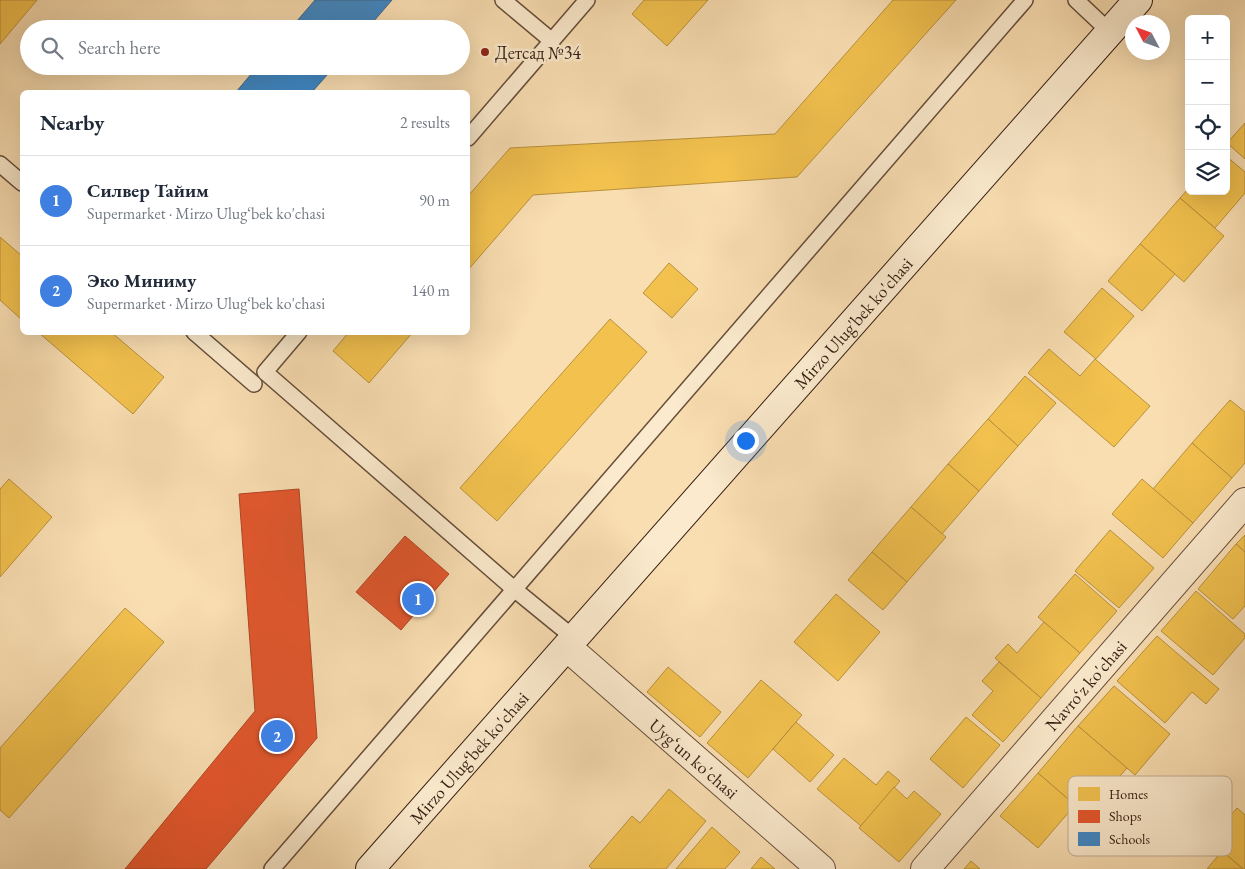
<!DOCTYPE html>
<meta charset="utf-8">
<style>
:root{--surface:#fff;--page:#f2f2f3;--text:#1f2937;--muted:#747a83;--line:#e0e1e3;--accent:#8f2418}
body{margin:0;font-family:"EB Garamond",serif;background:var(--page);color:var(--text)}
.controls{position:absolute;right:15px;top:15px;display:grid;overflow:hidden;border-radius:8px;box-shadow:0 5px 20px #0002}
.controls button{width:45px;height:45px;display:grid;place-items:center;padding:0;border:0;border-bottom:1px solid var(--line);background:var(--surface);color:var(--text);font:25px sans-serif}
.compass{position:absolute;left:1125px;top:15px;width:45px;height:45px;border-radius:50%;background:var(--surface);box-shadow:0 5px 20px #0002;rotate:311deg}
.you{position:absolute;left:745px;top:440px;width:18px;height:18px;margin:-12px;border:4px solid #fff;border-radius:50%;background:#1a73e8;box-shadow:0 0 0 8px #1a73e833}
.badge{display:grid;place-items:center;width:32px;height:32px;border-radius:50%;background:var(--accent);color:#fff;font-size:16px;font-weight:700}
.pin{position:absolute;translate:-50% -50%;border:2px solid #fff;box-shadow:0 1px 5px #0006}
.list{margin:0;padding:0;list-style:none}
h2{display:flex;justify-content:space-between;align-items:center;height:65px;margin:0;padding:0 20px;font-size:21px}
h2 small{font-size:16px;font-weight:400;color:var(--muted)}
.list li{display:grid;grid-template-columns:32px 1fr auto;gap:15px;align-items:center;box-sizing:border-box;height:90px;padding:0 20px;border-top:1px solid var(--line)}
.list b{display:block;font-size:19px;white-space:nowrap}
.list p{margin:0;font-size:16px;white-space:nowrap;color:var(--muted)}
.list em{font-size:16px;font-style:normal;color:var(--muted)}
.icon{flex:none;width:28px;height:28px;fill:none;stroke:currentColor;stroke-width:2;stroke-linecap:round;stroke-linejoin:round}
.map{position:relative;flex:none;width:1245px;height:869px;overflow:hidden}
.search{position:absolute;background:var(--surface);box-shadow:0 5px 20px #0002;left:20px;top:20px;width:450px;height:55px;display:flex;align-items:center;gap:12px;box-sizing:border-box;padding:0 18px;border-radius:28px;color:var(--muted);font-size:19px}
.panel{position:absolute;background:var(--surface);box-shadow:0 5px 20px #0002;left:20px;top:90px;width:450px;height:245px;border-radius:8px}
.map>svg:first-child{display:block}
.homes{fill:#f2c14e;stroke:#b9903c}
.shops{fill:#e4572e;stroke:#b04626}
.schools{fill:#3f88c5;stroke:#3c688f}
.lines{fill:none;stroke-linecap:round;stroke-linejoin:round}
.lane-casing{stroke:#664d3a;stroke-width:18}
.street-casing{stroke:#664d3a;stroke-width:30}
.secondary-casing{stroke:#351d12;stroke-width:30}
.lane{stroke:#fbeacd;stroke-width:15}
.street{stroke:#fbeacd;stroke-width:28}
.secondary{stroke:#fbeacd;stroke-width:28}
.poi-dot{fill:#8f2418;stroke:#fbeacd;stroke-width:2}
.labels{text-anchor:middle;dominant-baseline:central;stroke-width:5;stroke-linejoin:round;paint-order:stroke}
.poi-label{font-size:18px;fill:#351d12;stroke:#fbeacd;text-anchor:start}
.street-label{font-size:18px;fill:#351d12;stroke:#fbeacd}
.key{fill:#fbeacd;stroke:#c0ac95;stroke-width:1}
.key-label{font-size:14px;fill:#351d12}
</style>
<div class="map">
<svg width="1245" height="869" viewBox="0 0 1245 869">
<rect width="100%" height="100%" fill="#f9deb2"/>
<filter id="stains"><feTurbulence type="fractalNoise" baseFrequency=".004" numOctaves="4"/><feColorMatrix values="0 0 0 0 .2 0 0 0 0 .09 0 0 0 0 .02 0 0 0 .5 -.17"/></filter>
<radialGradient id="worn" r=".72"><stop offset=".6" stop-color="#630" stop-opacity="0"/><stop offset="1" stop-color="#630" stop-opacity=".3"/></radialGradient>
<g class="homes">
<path d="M0,0H37L0,44Z"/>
<path d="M644,0H708L667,46L632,14Z"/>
<path d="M893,0H956L797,177L533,195L468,270V196L510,148L775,134Z"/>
<path d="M1245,123V159L1227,143Z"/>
<path d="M1226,156L1245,172V193L1215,228L1180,198L1189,188V191H1226Z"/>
<path d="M1180,198L1224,236L1184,282L1140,244Z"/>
<path d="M0,237L22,256V320L0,300Z"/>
<path d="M1140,244L1175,274L1142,311L1108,281Z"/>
<path d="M669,263L698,289L672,318L643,293Z"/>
<path d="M1102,288L1134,316L1096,359L1064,332Z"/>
<path d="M610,319L647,352L497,521L460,488Z"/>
<path d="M38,332H111L164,377L133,414Z"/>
<path d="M349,332H413L369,383L333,351Z"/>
<path d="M1049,349L1080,376L1095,359L1150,406L1114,447L1028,373Z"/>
<path d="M1025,376L1056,403L1018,446L988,419Z"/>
<path d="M1230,400L1245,412V463L1232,478L1192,443Z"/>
<path d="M988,419L1018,446L979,491L948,464Z"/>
<path d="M1192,443L1232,478L1193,523L1153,489Z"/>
<path d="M948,464L979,491L942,534L911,507Z"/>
<path d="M9,479L52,517L0,577V489Z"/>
<path d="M1142,479L1193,523L1163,558L1112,514Z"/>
<path d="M911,507L946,537L907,582L872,552Z"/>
<path d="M1110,530L1154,568L1119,608L1075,571Z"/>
<path d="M1245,535V552L1236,544Z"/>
<path d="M1236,544L1245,552V606L1233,619L1198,589Z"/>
<path d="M872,552L907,582L883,610L848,580Z"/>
<path d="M1075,574L1117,611L1080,653L1038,617Z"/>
<path d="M1196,591L1245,634V638L1213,675L1161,631Z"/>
<path d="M836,594L880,632L838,681L794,642Z"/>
<path d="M125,608L164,642L9,818L0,810V748Z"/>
<path d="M1044,622L1080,653L1041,698L995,658L1008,644L1017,653Z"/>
<path d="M1157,636L1219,689L1206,704L1192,692L1165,723L1117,681Z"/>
<path d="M999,662L1041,698L1003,742L972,715L993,691L982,681Z"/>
<path d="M668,667L721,712L700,737L647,692Z"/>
<path d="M761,680L802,715L748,778L707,743Z"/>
<path d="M1114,686L1170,734L1135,775L1078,726Z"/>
<path d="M966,717L1000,745L963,788L930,759Z"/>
<path d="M796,722L834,755L810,782L773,749Z"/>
<path d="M1078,726L1127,768L1099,800L1138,833L1124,848L1038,773Z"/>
<path d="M844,758L876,785L888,771L900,781L861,826L817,789Z"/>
<path d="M1038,773L1075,805L1038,848L1000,816Z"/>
<path d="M894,787L907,799L914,791L941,814L899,862L859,828Z"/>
<path d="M669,789L706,821L666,869H592L589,866L632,816L640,823Z"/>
<path d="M1237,808L1245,815V869H1243L1209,840Z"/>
<path d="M712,827L740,852L725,869H676Z"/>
<path d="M1222,851L1243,869H1207Z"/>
<path d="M761,857L775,869H751Z"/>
<path d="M971,861L980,869H964Z"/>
</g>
<g class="shops">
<path d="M299,489L317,738L206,869H125L255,711L239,494Z"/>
<path d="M405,536L449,574L401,630L356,592Z"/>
</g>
<g class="schools">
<path d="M315,0H392L367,29H290Z"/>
<path d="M258,66H335L312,92H236Z"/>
</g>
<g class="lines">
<g class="lane-casing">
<g id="lane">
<path d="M503,0L552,41"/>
<path d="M1076,0L1110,32"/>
<path d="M468,138L587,0"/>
<path d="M0,164L22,183"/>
<path d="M194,332L254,384"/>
<path d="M299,332L265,372L514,589L574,638"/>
<path d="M272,869L1025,0"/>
</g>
</g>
<g class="street-casing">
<g id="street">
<path id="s1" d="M567,647L821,869"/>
<path id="s2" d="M925,869L1245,502"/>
</g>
</g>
<g class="secondary-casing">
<g id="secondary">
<path id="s3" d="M370,869L1138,0"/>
</g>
</g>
<use href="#lane" class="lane"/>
<use href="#street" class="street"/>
<use href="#secondary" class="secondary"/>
</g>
<circle class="poi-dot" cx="485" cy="52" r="5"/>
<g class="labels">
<g class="poi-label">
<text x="495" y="52">Детсад №34</text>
</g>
<g class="street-label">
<text stroke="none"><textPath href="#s3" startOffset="729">Mirzo Ulug'bek ko'chasi</textPath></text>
<text stroke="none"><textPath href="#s2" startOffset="244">Navro‘z ko'chasi</textPath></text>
<text stroke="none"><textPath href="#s3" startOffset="149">Mirzo Ulug‘bek ko'chasi</textPath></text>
<text stroke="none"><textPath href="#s1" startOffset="169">Uyg‘un ko'chasi</textPath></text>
</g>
</g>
<rect x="1068" y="776" width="164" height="80" rx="8" class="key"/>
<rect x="1078" y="787" width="22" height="14" fill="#f2c14e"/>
<rect x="1078" y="810" width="22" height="13" fill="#e4572e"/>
<rect x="1078" y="832" width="22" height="14" fill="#3f88c5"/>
<g class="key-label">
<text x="1109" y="799">Homes</text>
<text x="1109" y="821">Shops</text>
<text x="1109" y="844">Schools</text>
</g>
<rect width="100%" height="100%" filter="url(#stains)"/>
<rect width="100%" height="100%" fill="url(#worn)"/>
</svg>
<div class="controls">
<button>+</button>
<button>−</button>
<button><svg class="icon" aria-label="locate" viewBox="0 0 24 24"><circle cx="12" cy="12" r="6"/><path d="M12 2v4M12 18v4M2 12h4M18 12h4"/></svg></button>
<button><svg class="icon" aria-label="layers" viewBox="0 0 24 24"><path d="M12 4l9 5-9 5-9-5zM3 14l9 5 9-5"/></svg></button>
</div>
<svg class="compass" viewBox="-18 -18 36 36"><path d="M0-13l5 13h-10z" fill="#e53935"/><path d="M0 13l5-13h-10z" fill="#747a83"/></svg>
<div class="you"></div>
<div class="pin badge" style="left:418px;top:599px;background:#3f7fe0">1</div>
<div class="pin badge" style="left:277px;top:736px;background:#3f7fe0">2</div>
<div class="search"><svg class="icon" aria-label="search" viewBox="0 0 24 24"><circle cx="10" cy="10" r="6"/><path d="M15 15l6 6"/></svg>Search here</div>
<section class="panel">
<h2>Nearby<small>2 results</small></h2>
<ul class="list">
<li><span class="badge" style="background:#3f7fe0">1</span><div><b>Силвер Тайим</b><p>Supermarket · Mirzo Ulug‘bek ko'chasi</p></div><em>90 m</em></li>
<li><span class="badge" style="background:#3f7fe0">2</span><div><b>Эко Миниму</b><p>Supermarket · Mirzo Ulug‘bek ko'chasi</p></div><em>140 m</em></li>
</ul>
</section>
</div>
